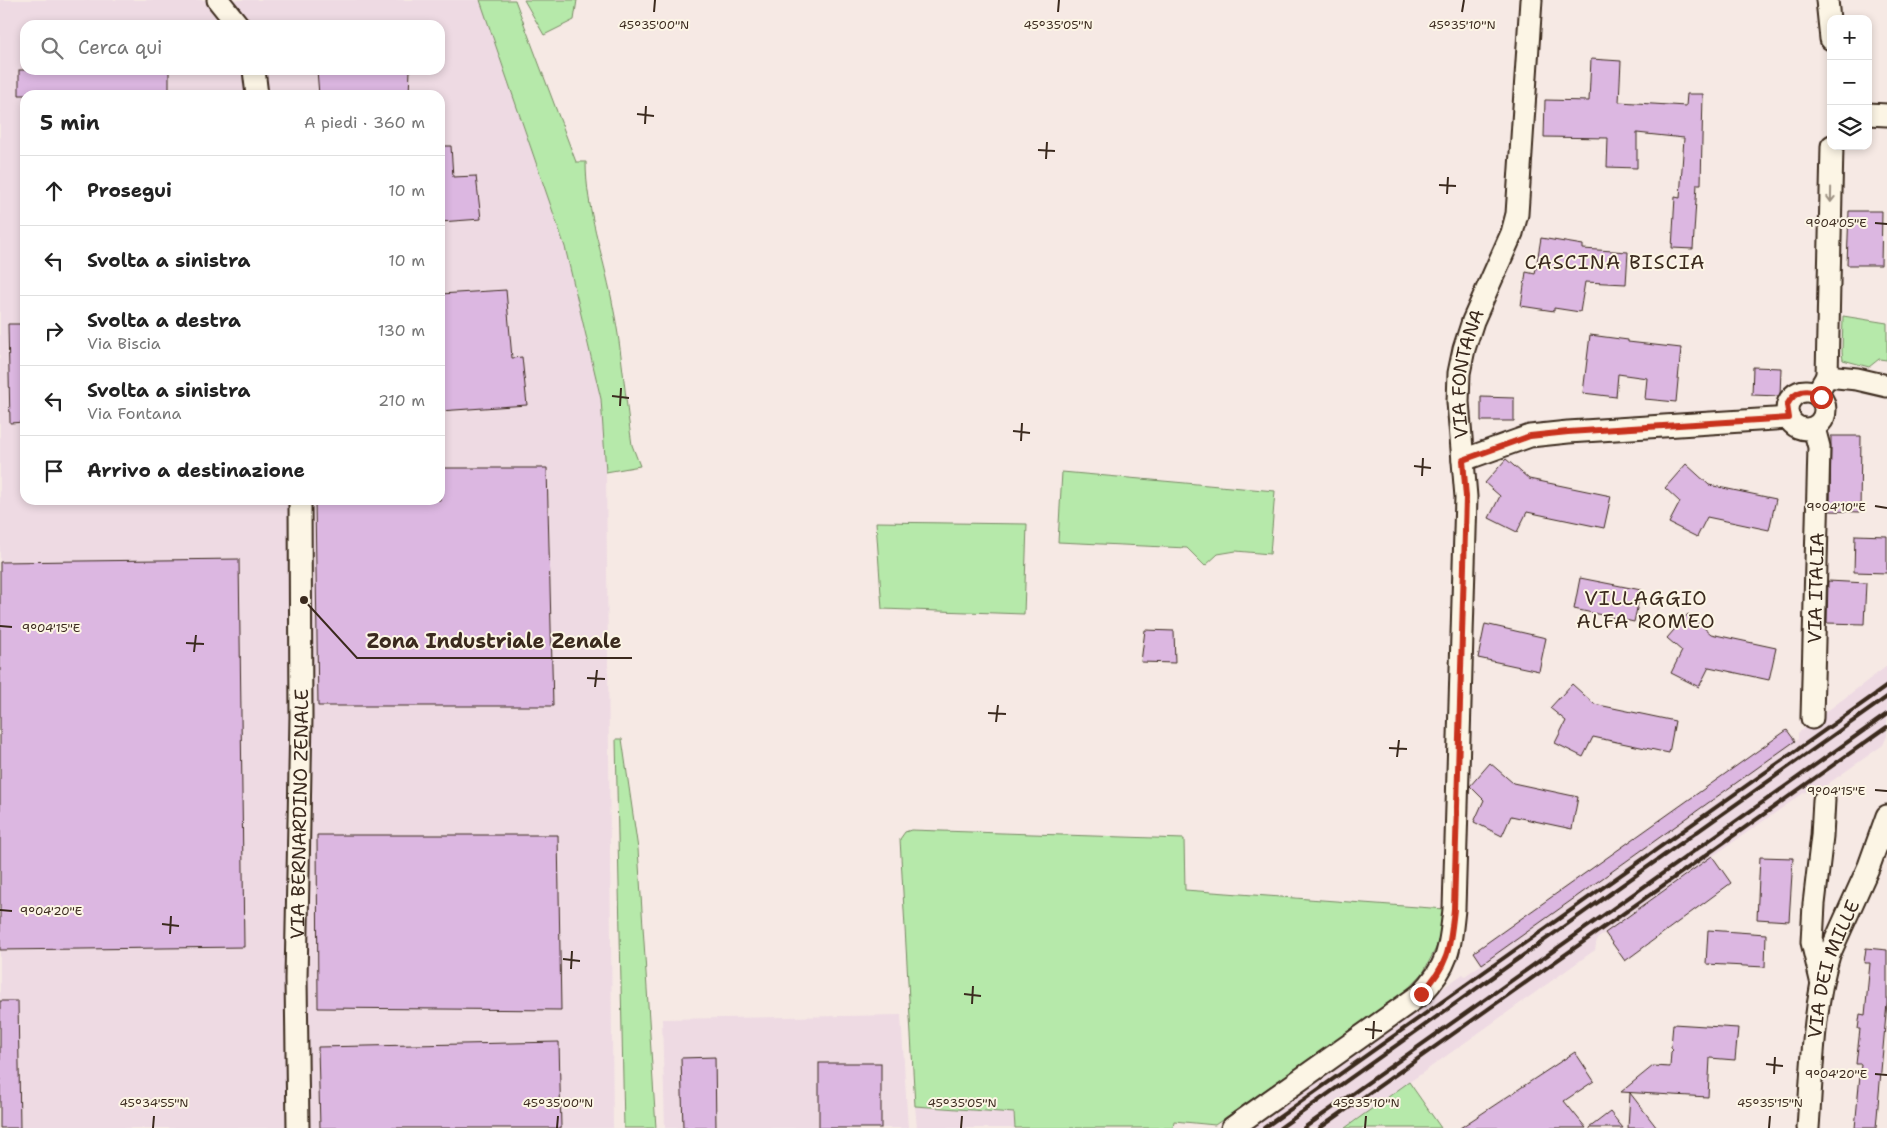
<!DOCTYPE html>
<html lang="it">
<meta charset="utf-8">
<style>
:root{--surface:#fff;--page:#f6f6f6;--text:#222;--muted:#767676;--line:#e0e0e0}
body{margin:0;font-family:"Shantell Sans",sans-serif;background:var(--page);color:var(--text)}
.controls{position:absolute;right:15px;top:15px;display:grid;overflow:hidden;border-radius:10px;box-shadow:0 2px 8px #0003}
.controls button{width:45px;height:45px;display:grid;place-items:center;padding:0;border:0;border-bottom:1px solid var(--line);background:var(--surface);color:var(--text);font:25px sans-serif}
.stop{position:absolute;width:15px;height:15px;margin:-11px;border:4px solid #c8321e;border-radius:50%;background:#fff}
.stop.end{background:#c8321e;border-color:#fff;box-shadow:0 1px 5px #0008}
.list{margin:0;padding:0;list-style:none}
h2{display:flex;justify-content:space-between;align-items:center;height:65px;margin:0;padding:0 20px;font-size:21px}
h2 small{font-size:16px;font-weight:400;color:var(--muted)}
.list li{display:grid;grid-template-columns:32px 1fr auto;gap:15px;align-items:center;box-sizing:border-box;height:70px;padding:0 20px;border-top:1px solid var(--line)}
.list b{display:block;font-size:19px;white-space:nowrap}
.list p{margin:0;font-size:16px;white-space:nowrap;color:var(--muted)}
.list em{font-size:16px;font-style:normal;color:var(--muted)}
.icon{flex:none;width:28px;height:28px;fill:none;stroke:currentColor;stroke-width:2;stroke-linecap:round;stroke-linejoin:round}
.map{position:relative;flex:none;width:1887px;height:1128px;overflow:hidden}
.search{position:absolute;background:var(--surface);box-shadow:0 2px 8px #0003;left:20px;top:20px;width:425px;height:55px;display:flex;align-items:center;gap:12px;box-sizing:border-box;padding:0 18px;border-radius:15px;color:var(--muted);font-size:19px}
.panel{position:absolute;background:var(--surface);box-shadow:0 2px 8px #0003;left:20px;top:90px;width:425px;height:415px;border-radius:15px}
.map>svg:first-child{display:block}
.built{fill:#eedae3;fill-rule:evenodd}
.green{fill:#b6e9aa;stroke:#788a64}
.building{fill:#dcb7e1;stroke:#3b2a1e}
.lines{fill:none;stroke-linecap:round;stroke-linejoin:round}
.minor-casing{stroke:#3b2a1e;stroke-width:25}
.minor{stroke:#fcf5e5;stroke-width:21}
.rail{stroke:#3b2a1e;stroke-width:4}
.oneway{stroke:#9c9082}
.route{stroke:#c8321e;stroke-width:6}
.ticks{fill:none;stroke:#3b2a1e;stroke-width:2}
.labels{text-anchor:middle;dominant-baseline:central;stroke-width:4;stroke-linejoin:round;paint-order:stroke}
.street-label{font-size:19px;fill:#3b2a1e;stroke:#fcf5e5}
.neighbourhood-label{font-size:20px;letter-spacing:1px;fill:#3b2a1e;stroke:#fcf5e5}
.ticks-label{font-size:12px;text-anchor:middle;fill:#3b2a1e;stroke:#fcf5e5;stroke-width:4;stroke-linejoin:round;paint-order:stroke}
.leader{fill:none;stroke:#3b2a1e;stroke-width:2}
.callout-dot{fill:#3b2a1e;stroke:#fcf5e5;stroke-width:2}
.callout-label{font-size:20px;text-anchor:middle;font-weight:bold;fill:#3b2a1e;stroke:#fcf5e5;stroke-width:4;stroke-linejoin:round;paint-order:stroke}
</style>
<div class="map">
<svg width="1887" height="1128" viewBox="0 0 1887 1128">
<rect width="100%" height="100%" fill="#f6e9e4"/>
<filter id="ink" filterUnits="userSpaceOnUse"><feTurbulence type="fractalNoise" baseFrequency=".02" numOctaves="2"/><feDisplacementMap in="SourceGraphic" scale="10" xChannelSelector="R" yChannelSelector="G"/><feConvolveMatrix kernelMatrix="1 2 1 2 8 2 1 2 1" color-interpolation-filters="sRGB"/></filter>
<g filter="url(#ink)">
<g class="built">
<path d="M0,0H480L565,247L601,399L606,472L613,1128H0ZM25,25H440V70H25ZM25,95H440V500H25Z"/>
<path d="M1887,666V736L1883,745L1815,793L1805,792L1663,891L1597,939L1595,950L1345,1128H1244L1463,974L1465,976L1798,739V733Z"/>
<path d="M901,1015L908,1128H665L662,1019Z"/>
<path d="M915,1106L1014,1113L1015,1128H917Z"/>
</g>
<g class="green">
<path d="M480,0H515L576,162H586C586,210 603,254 612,301C622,348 625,398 632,445L640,466L606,472L601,399L565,247Z"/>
<path d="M524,0H577L574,20L544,35Z"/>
<path d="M1843,316L1887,323V360L1879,359L1869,367L1843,360L1842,352Z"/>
<path d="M1062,472L1275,491L1270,554L1236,551L1218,554L1205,566L1187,548L1058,542Z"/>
<path d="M876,522L1027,524L1024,614L882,609Z"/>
<path d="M616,739H622L638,849L656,1128H624Z"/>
<path d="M911,830L1184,839L1185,890L1445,909V927L1435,950L1423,973L1404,993L1215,1125L1174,1121L1173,1128H1015L1014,1113L915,1106L900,839L905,832Z"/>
<path d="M1409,1082L1441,1128H1345Z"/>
</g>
<g class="building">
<path d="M1591,59L1621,61L1619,102L1686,106L1687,94H1703L1701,184H1697L1693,249L1672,248L1675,197L1680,198L1684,138L1637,133V168L1607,167L1608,138L1544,137L1545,100L1589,101Z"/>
<rect x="19" y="70" width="150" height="25"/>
<path d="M317,70H410L409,95H319Z"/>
<path d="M440,146H451L453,177L476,176L481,219L440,222Z"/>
<path d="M1849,211H1882L1881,265H1847Z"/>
<path d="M1541,238L1583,245V249L1628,252L1626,284L1585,282L1580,312L1554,308V311L1521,306L1526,272L1535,274Z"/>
<path d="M506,290L512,358L522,357L527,405L440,411V294Z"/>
<path d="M8,324H25V422L10,423Z"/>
<path d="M1590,335L1628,340V342L1681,348L1676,402L1645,399L1647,378L1618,374L1616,397L1583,393Z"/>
<path d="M1753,367L1781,368L1780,396L1752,395Z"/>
<path d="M1481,397L1514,398V421H1481Z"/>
<path d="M1831,436H1861L1860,512L1830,511Z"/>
<path d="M1506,459L1529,479L1611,496L1604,528L1527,512L1517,532L1489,518L1500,496L1485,483Z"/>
<path d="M1686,464L1709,485L1776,499L1769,530L1707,517L1697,537L1669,523L1680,502L1665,488Z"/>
<path d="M440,468H547L553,706H318L315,500H440Z"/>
<path d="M1855,535L1887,536V573L1854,572Z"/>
<path d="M239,559L244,947L0,950V562Z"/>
<path d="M1580,578L1641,590L1634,622L1574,609Z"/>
<path d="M1828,581L1866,583L1864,624L1827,623Z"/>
<path d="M1688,614L1711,634L1776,648L1769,680L1709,667L1699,687L1671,673L1682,651L1667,638Z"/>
<path d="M1485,624L1546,638L1539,671L1478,658Z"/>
<path d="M1145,630L1174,631L1175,663L1141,662Z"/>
<path d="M1572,684L1594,704L1675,721L1669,753L1593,737L1583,757L1555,743L1566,721L1550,708Z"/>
<path d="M1787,730L1795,741L1482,964L1474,952Z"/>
<path d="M1490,763L1513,783L1578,797L1572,829L1511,816L1502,836L1474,822L1484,800L1470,786Z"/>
<path d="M317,835H558L561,1010L318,1008Z"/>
<path d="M1712,856L1731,883L1625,961L1605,933Z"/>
<path d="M1760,857L1793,858L1789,921L1757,919Z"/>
<path d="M1708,930L1766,934L1765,967L1706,964Z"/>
<path d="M1866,948L1887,950V1003L1876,1128H1855L1861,1064H1856L1860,1029H1858L1860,1014L1865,1015L1870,963H1864Z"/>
<path d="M0,1001H18L20,1128H0Z"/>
<path d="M1673,1024L1738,1028L1735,1060L1710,1058L1708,1097L1621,1092L1653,1066L1670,1067L1671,1052L1673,1050L1671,1047Z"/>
<path d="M559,1042L561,1128H320L318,1047Z"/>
<path d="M1575,1052L1594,1081L1564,1101L1586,1128H1460Z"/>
<path d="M715,1057L716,1128H683L681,1058Z"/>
<rect x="819" y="1063" width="62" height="65"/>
<path d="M1630,1093L1657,1128H1628Z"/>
<path d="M1610,1112L1623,1128H1589Z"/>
</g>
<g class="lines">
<g class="minor-casing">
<g id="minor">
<path d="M218,0L238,25"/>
<path d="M1827,0L1831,39"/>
<path d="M254,70L257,95"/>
<path d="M1868,114L1887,115"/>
<path d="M1827,376L1832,146"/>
<path d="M1820,388L1827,376L1857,379L1887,386"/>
<circle cx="1806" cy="410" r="19"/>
<path d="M1463,460L1530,436L1568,432L1789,418"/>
<path id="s1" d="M1812,718L1819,447L1814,428"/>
<path d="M1821,980L1812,942L1814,904L1822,836L1824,800"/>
<path id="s2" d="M298,1128L296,979L301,717L300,500"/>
<path id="s3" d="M1232,1128L1421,994C1449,965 1450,948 1454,909L1466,497L1458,402L1459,373L1464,349L1473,321L1512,233L1517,214L1531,0"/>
<path id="s4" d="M1808,1128C1812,1073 1813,1007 1829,955L1869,866L1887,816"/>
</g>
</g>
<use href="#minor" class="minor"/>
<g class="rail">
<path d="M1264,1128L1887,686"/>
<path d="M1280,1128L1887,697"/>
<path d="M1304,1128L1887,714"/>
<path d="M1320,1128L1887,727"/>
</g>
</g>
<defs><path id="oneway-shaft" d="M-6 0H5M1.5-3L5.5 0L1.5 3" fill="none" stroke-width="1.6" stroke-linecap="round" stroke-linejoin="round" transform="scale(1.25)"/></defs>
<use class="oneway" href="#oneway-shaft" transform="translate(1831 195) rotate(91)"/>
</g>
<g class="lines" filter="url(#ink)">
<path class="route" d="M1421,994C1449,965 1450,948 1454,909L1466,497L1463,460L1530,436L1568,432L1789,418L1787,405C1795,390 1808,387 1821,397"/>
</g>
<path class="ticks" d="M654,12L655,0M1058,12L1059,0M1462,12L1464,0M637,114L654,116M645,124L646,106M1038,150L1055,151M1046,159L1047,142M1439,185L1456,186M1447,194L1448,177M1875,223L1887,224M612,396L629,398M620,406L621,388M1013,431L1030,433M1021,441L1022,423M1414,466L1431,468M1422,476L1423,458M1875,506L1887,508M0,626L12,627M186,643L204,644M194,652L196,635M587,678L605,679M595,687L597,670M988,713L1006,714M996,722L998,705M1389,748L1407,749M1397,757L1399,740M1875,790L1887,791M0,910L12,911M162,924L179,926M170,934L171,916M563,959L580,961M571,969L572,951M964,994L981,996M972,1004L973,986M1365,1029L1382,1031M1373,1039L1374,1021M1766,1064L1783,1066M1774,1074L1775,1057M1875,1074L1887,1075M153,1128L154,1116M557,1128L558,1116M961,1128L962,1116M1365,1128L1366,1116M1769,1128L1770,1116"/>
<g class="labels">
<g class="street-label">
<text stroke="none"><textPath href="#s3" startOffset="862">VIA FONTANA</textPath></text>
<text stroke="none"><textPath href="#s1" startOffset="130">VIA ITALIA</textPath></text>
<text stroke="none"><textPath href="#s2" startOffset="314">VIA BERNARDINO ZENALE</textPath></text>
<text stroke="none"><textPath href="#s4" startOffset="162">VIA DEI MILLE</textPath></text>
</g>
<g class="neighbourhood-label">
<text x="1615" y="262">CASCINA BISCIA</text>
<text x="1646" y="598">VILLAGGIO<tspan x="1646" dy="23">ALFA ROMEO</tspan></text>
</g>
</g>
<g class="ticks-label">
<text x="654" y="29">45°35'00"N</text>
<text x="1058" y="29">45°35'05"N</text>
<text x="1462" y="29">45°35'10"N</text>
<text x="1836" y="227">9°04'05"E</text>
<text x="1836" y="511">9°04'10"E</text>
<text x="51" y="632">9°04'15"E</text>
<text x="1836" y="795">9°04'15"E</text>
<text x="51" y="915">9°04'20"E</text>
<text x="1836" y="1078">9°04'20"E</text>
<text x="154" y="1107">45°34'55"N</text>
<text x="558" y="1107">45°35'00"N</text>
<text x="962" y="1107">45°35'05"N</text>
<text x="1366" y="1107">45°35'10"N</text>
<text x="1770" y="1107">45°35'15"N</text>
</g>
<path class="leader" d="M304 600L357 658H632"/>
<circle class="callout-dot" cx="304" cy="600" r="5"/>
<g class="callout-label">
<text x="494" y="648">Zona Industriale Zenale</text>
</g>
</svg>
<div class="controls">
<button>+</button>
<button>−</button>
<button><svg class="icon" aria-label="layers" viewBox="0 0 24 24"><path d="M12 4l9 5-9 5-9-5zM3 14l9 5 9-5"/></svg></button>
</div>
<div class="stop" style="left:1821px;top:397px"></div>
<div class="stop end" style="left:1421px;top:994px"></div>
<div class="search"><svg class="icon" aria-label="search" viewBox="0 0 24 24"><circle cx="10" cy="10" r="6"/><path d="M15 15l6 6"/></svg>Cerca qui</div>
<section class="panel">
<h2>5 min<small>A piedi · 360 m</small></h2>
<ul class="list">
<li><svg class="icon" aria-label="ahead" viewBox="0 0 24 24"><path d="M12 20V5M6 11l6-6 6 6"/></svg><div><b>Prosegui</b></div><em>10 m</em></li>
<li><svg class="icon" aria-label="left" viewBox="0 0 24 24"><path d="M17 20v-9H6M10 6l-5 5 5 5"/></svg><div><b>Svolta a sinistra</b></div><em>10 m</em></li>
<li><svg class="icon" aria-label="right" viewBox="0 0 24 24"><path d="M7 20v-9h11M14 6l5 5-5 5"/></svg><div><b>Svolta a destra</b><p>Via Biscia</p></div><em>130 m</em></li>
<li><svg class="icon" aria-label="left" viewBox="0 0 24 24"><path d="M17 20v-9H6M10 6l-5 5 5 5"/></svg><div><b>Svolta a sinistra</b><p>Via Fontana</p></div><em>210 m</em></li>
<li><svg class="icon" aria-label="arrive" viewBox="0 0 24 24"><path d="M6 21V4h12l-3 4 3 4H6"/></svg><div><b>Arrivo a destinazione</b></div></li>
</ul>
</section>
</div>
